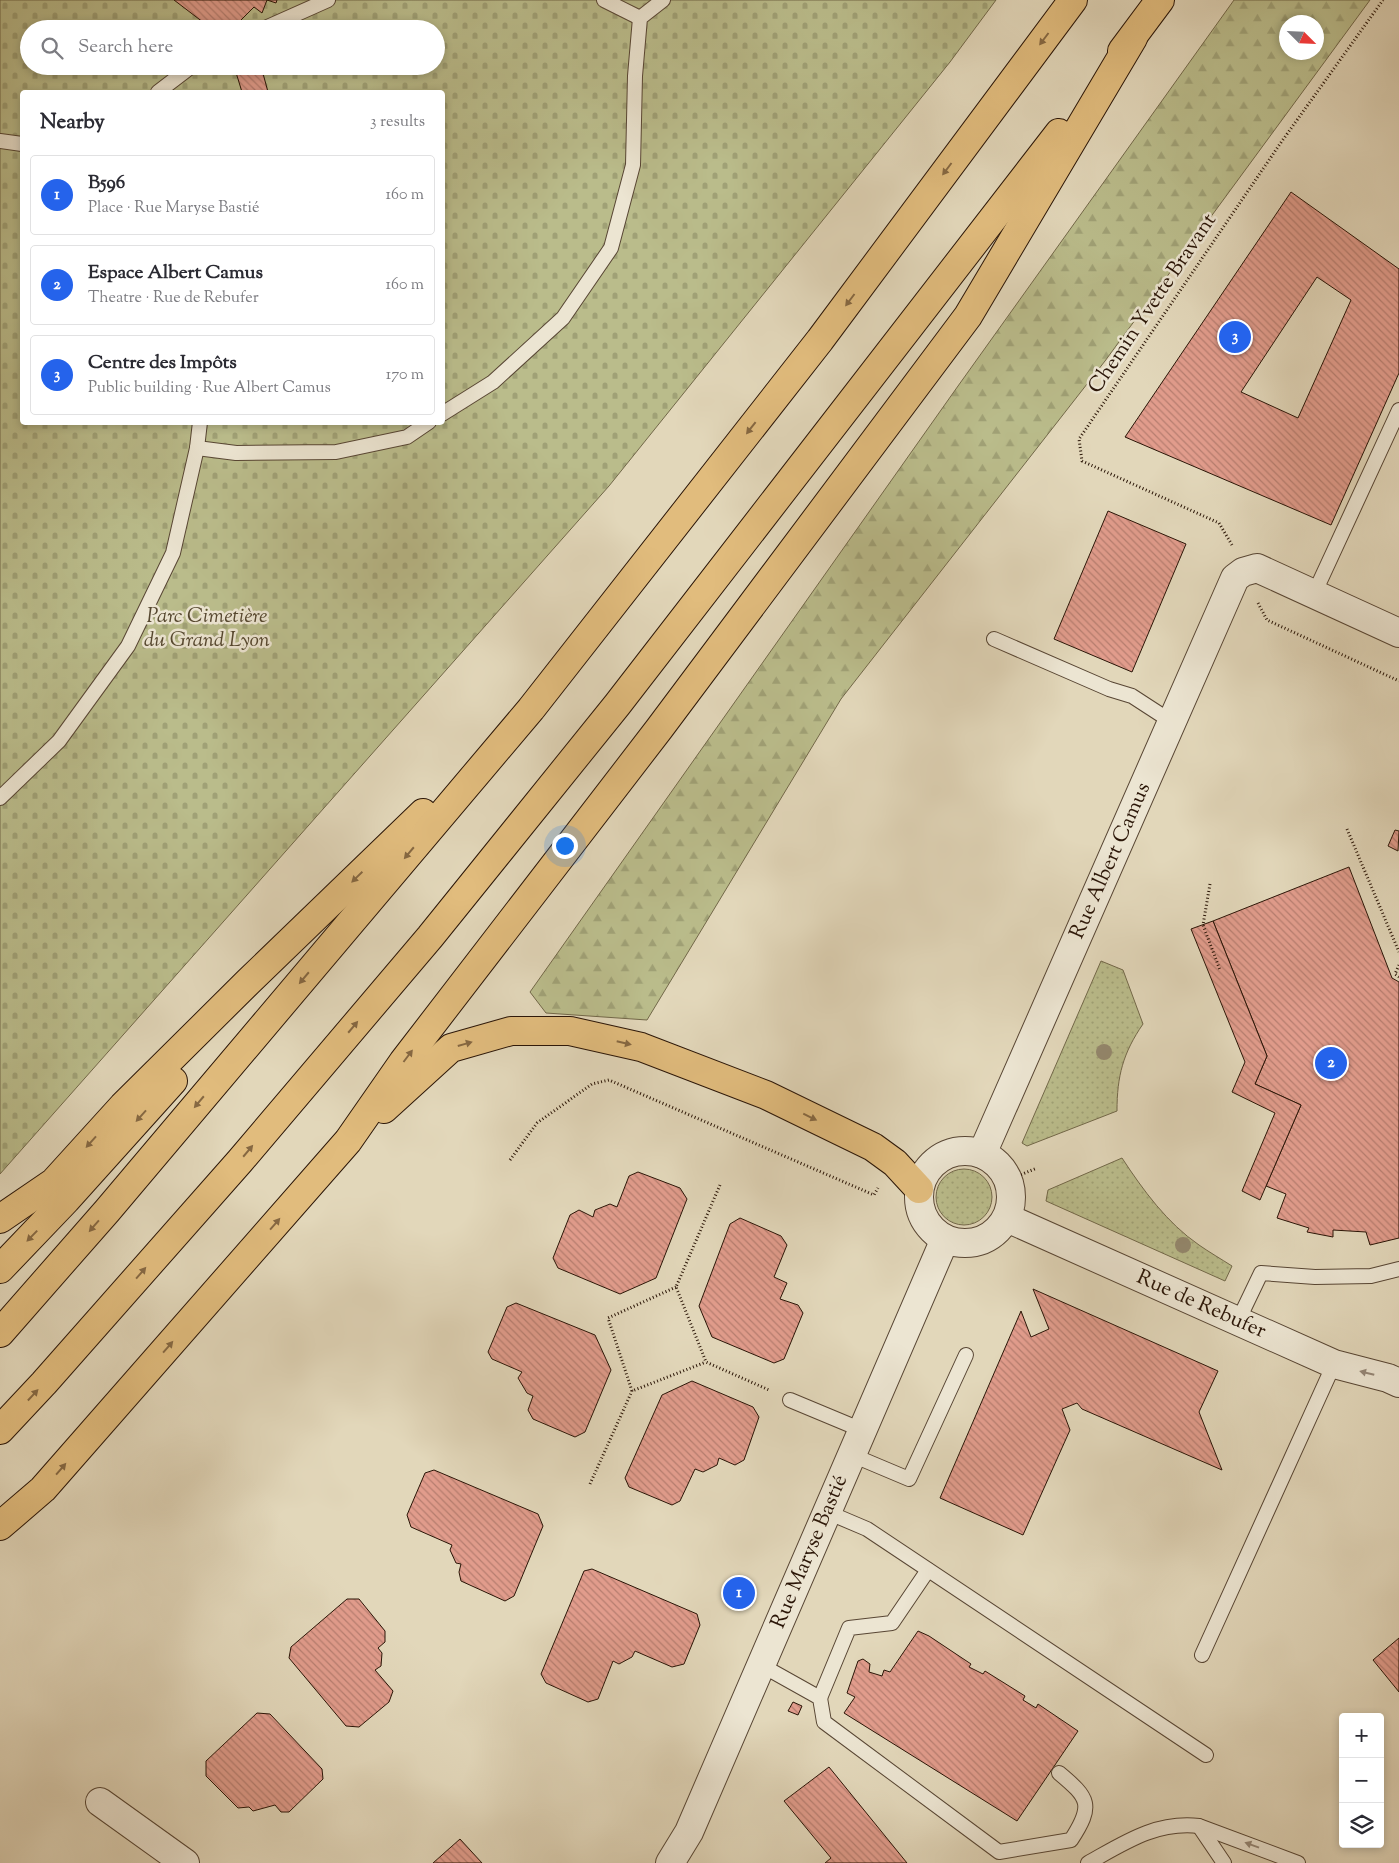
<!DOCTYPE html>
<meta charset="utf-8">
<style>
:root{--surface:#fff;--page:#f2f2f3;--text:#2b2b33;--muted:#7c7c81;--line:#e1e1e2;--accent:#2563eb}
body{margin:0;font-family:"Sorts Mill Goudy",serif;background:var(--page);color:var(--text)}
.controls{position:absolute;right:15px;bottom:15px;display:grid;overflow:hidden;border-radius:5px;box-shadow:0 2px 8px #0003}
.controls button{width:45px;height:45px;display:grid;place-items:center;padding:0;border:0;border-bottom:1px solid var(--line);background:var(--surface);color:var(--text);font:25px sans-serif}
.compass{position:absolute;left:1279px;top:15px;width:45px;height:45px;border-radius:50%;background:var(--surface);box-shadow:0 2px 8px #0003;rotate:114deg}
.you{position:absolute;left:564px;top:845px;width:18px;height:18px;margin:-12px;border:4px solid #fff;border-radius:50%;background:#1a73e8;box-shadow:0 0 0 8px #1a73e833}
.badge{display:grid;place-items:center;width:32px;height:32px;border-radius:50%;background:var(--accent);color:#fff;font-size:16px;font-weight:700}
.pin{position:absolute;translate:-50% -50%;border:2px solid #fff;box-shadow:0 1px 5px #0006}
.list{margin:0;padding:0;list-style:none}
h2{display:flex;justify-content:space-between;align-items:center;height:65px;margin:0;padding:0 20px;font-size:21px}
h2 small{font-size:16px;font-weight:400;color:var(--muted)}
.list li{display:grid;grid-template-columns:32px 1fr auto;gap:15px;align-items:center;box-sizing:border-box;height:80px;margin:0 10px 10px;padding:0 10px;border:1px solid var(--line);border-radius:5px}
.list b{display:block;font-size:19px;white-space:nowrap}
.list p{margin:0;font-size:16px;white-space:nowrap;color:var(--muted)}
.list em{font-size:16px;font-style:normal;color:var(--muted)}
.icon{flex:none;width:28px;height:28px;fill:none;stroke:currentColor;stroke-width:2;stroke-linecap:round;stroke-linejoin:round}
.map{position:relative;flex:none;width:1399px;height:1863px;overflow:hidden}
.search{position:absolute;background:var(--surface);box-shadow:0 2px 8px #0003;left:20px;top:20px;width:425px;height:55px;display:flex;align-items:center;gap:12px;box-sizing:border-box;padding:0 18px;border-radius:28px;color:var(--muted);font-size:19px}
.panel{position:absolute;background:var(--surface);box-shadow:0 2px 8px #0003;left:20px;top:90px;width:425px;height:335px;border-radius:5px}
.map>svg:first-child{display:block}
.grass{fill:url(#grass-dots);stroke:#726849}
.forest{fill:url(#forest-firs);stroke:#726849;fill-rule:evenodd}
.cemetery{fill:url(#cemetery-stones);stroke:#726849;fill-rule:evenodd}
.building{fill:url(#building-back-hatch);stroke:#2a1507;fill-rule:evenodd}
.lines{fill:none;stroke-linecap:round;stroke-linejoin:round}
.service-casing{stroke:#584634;stroke-width:16}
.minor-casing{stroke:#584634;stroke-width:30}
.motorway-casing{stroke:#2a1507;stroke-width:30}
.path{stroke:#2a1507;stroke-width:3;stroke-dasharray:1 2.5;stroke-linecap:butt}
.service{stroke:#ece5d2;stroke-width:14}
.minor{stroke:#ece5d2;stroke-width:28}
.motorway{stroke:#e1bc7d;stroke-width:28}
.tree{fill:#94886e}
.oneway{fill:#866842}
.oneway2{fill:#958777}
.labels{text-anchor:middle;dominant-baseline:central;stroke-width:5;stroke-linejoin:round;paint-order:stroke}
.street-label{font-size:21px;fill:#2a1507;stroke:#ece5d2}
.park-label{font-size:21px;font-style:italic;fill:#55472f;stroke:#ece5d2}
</style>
<div class="map">
<svg width="1399" height="1863" viewBox="0 0 1399 1863">
<defs>
<pattern id="grass-dots" width="8" height="8" patternUnits="userSpaceOnUse" patternTransform="scale(1.25)"><rect width="8" height="8" fill="#babc8b"/><path d="M2 2h.1M6 6h.1" fill="none" stroke="#a0a176" stroke-width="1.8" stroke-linecap="round"/></pattern>
<pattern id="forest-firs" width="22" height="20" patternUnits="userSpaceOnUse" patternTransform="scale(1.25)"><rect width="22" height="20" fill="#babc8b"/><path d="M5 1l3.5 6h-7zM16 11l3.5 6h-7z" fill="#a0a176"/></pattern>
<pattern id="cemetery-stones" width="16" height="16" patternUnits="userSpaceOnUse" patternTransform="scale(1.25)"><rect width="16" height="16" fill="#babc8b"/><path d="M2 7V4a2 2 0 0 1 4 0v3zM10 15v-3a2 2 0 0 1 4 0v3z" fill="#a0a176"/></pattern>
<pattern id="building-back-hatch" width="6" height="6" patternUnits="userSpaceOnUse" patternTransform="scale(1.25)"><rect width="6" height="6" fill="#e19c8c"/><path d="M-1 5l2 2M0 0l6 6M5-1l2 2" fill="none" stroke="#b77e70"/></pattern>
</defs>
<rect width="100%" height="100%" fill="#e2d7ba"/>
<filter id="stains"><feTurbulence type="fractalNoise" baseFrequency=".004" numOctaves="4"/><feColorMatrix values="0 0 0 0 .2 0 0 0 0 .09 0 0 0 0 .02 0 0 0 .5 -.17"/></filter>
<radialGradient id="worn" r=".72"><stop offset=".6" stop-color="#630" stop-opacity="0"/><stop offset="1" stop-color="#630" stop-opacity=".3"/></radialGradient>
<g class="grass">
<path d="M1101,961L1123,970L1143,1024C1123,1053 1117,1076 1117,1111L1027,1146L1022,1143Z"/>
<path d="M1122,1158C1143,1190 1167,1223 1199,1245C1209,1252 1221,1259 1232,1266L1225,1281L1046,1201L1048,1190Z"/>
<circle cx="964" cy="1197" r="28"/>
</g>
<path class="forest" d="M1234,0H1370L1105,361L841,699L647,1020L546,1013L530,992L958,386ZM1286,22H1316V52H1286Z"/>
<path class="cemetery" d="M0,0H996L950,62L609,486L0,1174ZM29,29H436V66H29ZM22,92H442V422H22Z"/>
<g class="building">
<path d="M174,0H277L276,3L267,0L262,13L254,7L240,21L220,29H212Z"/>
<path d="M234,66H261L268,92H242Z"/>
<path d="M1291,192L1399,269V373L1331,525L1125,437ZM1317,277L1351,300L1298,418L1241,392Z"/>
<path d="M1108,511L1186,544L1132,672L1054,639Z"/>
<path d="M1395,830L1399,831L1398,851L1388,846Z"/>
<path d="M1349,867L1392,978L1399,982V1238L1370,1245L1366,1232L1333,1230V1237L1307,1232L1309,1228L1277,1218L1286,1194L1266,1186L1301,1105L1255,1084L1267,1056L1213,921Z"/>
<path d="M1213,921L1267,1056L1255,1084L1301,1105L1260,1200L1242,1191L1275,1113L1232,1092L1245,1062L1191,929Z"/>
<path d="M638,1172L680,1188L687,1199L656,1278L620,1294L558,1268L553,1258L570,1215L579,1210L593,1217L595,1210L610,1204L617,1207L629,1176Z"/>
<path d="M740,1218L781,1236L787,1245L774,1277L787,1283L780,1299L798,1305L803,1313L784,1359L774,1363L712,1337L699,1306L730,1224Z"/>
<path d="M1033,1289L1218,1371L1199,1412L1222,1470L1082,1409L1077,1403L1062,1409L1070,1430L1023,1535L940,1498L1021,1311L1031,1337L1049,1329Z"/>
<path d="M516,1303L595,1335L611,1370L585,1432L575,1437L533,1419L528,1410L533,1396L527,1393L518,1378L522,1372L492,1359L488,1352L507,1307Z"/>
<path d="M692,1381L753,1407L759,1417L744,1460L735,1465L719,1458L717,1465L703,1472L695,1469L680,1501L672,1505L629,1487L625,1478L662,1395Z"/>
<path d="M434,1470L538,1514L543,1526L514,1596L505,1601L461,1581L459,1572L461,1564L456,1563L450,1550L452,1545L411,1527L407,1515L425,1473Z"/>
<path d="M592,1569L697,1614L700,1625L684,1664L672,1667L635,1651L632,1657L619,1664L613,1661L598,1699L588,1702L546,1683L541,1674L584,1571Z"/>
<path d="M734,1582L750,1589L744,1603L728,1596Z"/>
<path d="M347,1599H359L385,1631V1642L378,1648L382,1653L381,1666L375,1670L393,1691L389,1702L359,1727L346,1726L289,1658L291,1647Z"/>
<path d="M918,1631L929,1636L971,1664L969,1667L983,1674L985,1671L1025,1696L1023,1700L1036,1708L1038,1704L1078,1731L1017,1821L844,1713L855,1697L847,1693L858,1661L863,1659L870,1664L869,1672L882,1676L884,1670L890,1672Z"/>
<path d="M1399,1638V1692L1373,1660Z"/>
<path d="M793,1702L802,1706L798,1715L788,1711Z"/>
<path d="M257,1713L270,1714L322,1769L323,1779L289,1812H281L275,1805L253,1811L249,1807L238,1808L206,1776V1761Z"/>
<path d="M829,1767L907,1863H825L831,1858L784,1801Z"/>
<path d="M460,1839L482,1863H433Z"/>
</g>
<g class="lines">
<g class="service-casing">
<g id="service">
<path d="M604,0L640,18"/>
<path d="M263,29L328,0"/>
<path d="M158,92L192,66"/>
<path d="M0,141L22,144"/>
<path d="M442,414L493,382L563,318L611,248L633,165L635,76L640,18L663,0"/>
<path d="M197,448L236,453L336,452L407,437L429,422"/>
<path d="M1314,594L1399,410"/>
<path d="M994,639L1109,689L1132,696L1172,722"/>
<path d="M0,798L59,741L128,646L173,553L197,448L200,422"/>
<path d="M1238,1321L1261,1273L1315,1277L1371,1276L1399,1269"/>
<path d="M790,1400L862,1430"/>
<path d="M852,1455L909,1479L966,1355"/>
<path d="M827,1512L867,1529L1206,1755"/>
<path d="M1202,1655L1334,1364"/>
<path d="M761,1665L820,1698L824,1722L999,1852L1071,1840C1094,1805 1089,1798 1059,1773"/>
<path d="M820,1698L849,1628L892,1623L928,1570"/>
<path d="M1199,1826L1224,1863"/>
<path d="M1088,1863C1124,1843 1156,1821 1199,1826L1298,1863"/>
</g>
</g>
<g class="minor-casing">
<g id="minor">
<circle cx="965" cy="1197" r="46"/>
<path d="M982,1154L1235,578L1243,572L1257,568L1399,633"/>
<path d="M1007,1218L1334,1364L1388,1378L1399,1383"/>
<path d="M100,1802L185,1863"/>
<path d="M670,1863L689,1832L945,1239"/>
</g>
</g>
<g class="motorway-casing">
<g id="motorway">
<path d="M1122,51L1160,0"/>
<path d="M384,1109L451,1048L511,1031H570L641,1047L766,1095L873,1147L895,1163L919,1189"/>
<path d="M0,1219L54,1182L123,1106L248,982L423,813"/>
<path d="M0,1269L66,1200L173,1081"/>
<path d="M0,1333L107,1211L531,709L820,340L1073,0"/>
<path d="M0,1430L44,1383L240,1161L430,937L617,705L1059,133"/>
<path d="M0,1526L43,1489L348,1141L403,1062L659,729L968,316L1133,38"/>
</g>
</g>
<g class="path">
<path d="M1232,545L1219,523L1082,461L1079,439L1282,141L1383,0"/>
<path d="M1258,603L1267,620L1399,681"/>
<path d="M1347,829L1399,952"/>
<path d="M1210,884L1203,925L1220,970"/>
<path d="M1399,965L1395,974L1399,977"/>
<path d="M510,1160L537,1123L592,1084L609,1080L874,1195L878,1188"/>
<path d="M1008,1180L1037,1168"/>
<path d="M720,1185L676,1287L706,1362L769,1390"/>
<path d="M676,1287L608,1318L632,1391L706,1362"/>
<path d="M590,1484L632,1391"/>
</g>
<use href="#service" class="service"/>
<use href="#minor" class="minor"/>
<use href="#motorway" class="motorway"/>
</g>
<g class="tree">
<circle cx="1104" cy="1052" r="8"/>
<circle cx="1183" cy="1245" r="8"/>
</g>
<defs><path id="oneway-solid" d="M-6-.8H1V-3.2L6.5 0L1 3.2V.8H-6Z" transform="scale(1.25)"/></defs>
<g class="oneway">
<use href="#oneway-solid" transform="translate(1044 39) rotate(127)"/>
<use href="#oneway-solid" transform="translate(947 169) rotate(127)"/>
<use href="#oneway-solid" transform="translate(850 300) rotate(127)"/>
<use href="#oneway-solid" transform="translate(751 428) rotate(128)"/>
<use href="#oneway-solid" transform="translate(409 853) rotate(130)"/>
<use href="#oneway-solid" transform="translate(357 877) rotate(136)"/>
<use href="#oneway-solid" transform="translate(304 978) rotate(130)"/>
<use href="#oneway-solid" transform="translate(353 1027) rotate(-50)"/>
<use href="#oneway-solid" transform="translate(624 1043) rotate(13)"/>
<use href="#oneway-solid" transform="translate(465 1044) rotate(-16)"/>
<use href="#oneway-solid" transform="translate(408 1056) rotate(-53)"/>
<use href="#oneway-solid" transform="translate(199 1102) rotate(130)"/>
<use href="#oneway-solid" transform="translate(141 1116) rotate(132)"/>
<use href="#oneway-solid" transform="translate(810 1117) rotate(26)"/>
<use href="#oneway-solid" transform="translate(91 1142) rotate(132)"/>
<use href="#oneway-solid" transform="translate(248 1151) rotate(-50)"/>
<use href="#oneway-solid" transform="translate(275 1224) rotate(-49)"/>
<use href="#oneway-solid" transform="translate(94 1226) rotate(131)"/>
<use href="#oneway-solid" transform="translate(32 1236) rotate(134)"/>
<use href="#oneway-solid" transform="translate(141 1273) rotate(-49)"/>
<use href="#oneway-solid" transform="translate(168 1347) rotate(-49)"/>
<use href="#oneway-solid" transform="translate(33 1395) rotate(-47)"/>
<use href="#oneway-solid" transform="translate(61 1469) rotate(-49)"/>
</g>
<g class="oneway2">
<use href="#oneway-solid" transform="translate(1367 1373) rotate(-166)"/>
<use href="#oneway-solid" transform="translate(1252 1845) rotate(-160)"/>
</g>
<g class="labels">
<g class="street-label">
<text transform="translate(1153 304) rotate(-56)">Chemin Yvette Bravant</text>
<text transform="translate(1111 861) rotate(-66)">Rue Albert Camus</text>
<text transform="translate(1201 1305) rotate(24)">Rue de Rebufer</text>
<text transform="translate(810 1552) rotate(-67)">Rue Maryse Bastié</text>
</g>
<g class="park-label">
<text x="207" y="617">Parc Cimetière<tspan x="207" dy="24">du Grand Lyon</tspan></text>
</g>
</g>
<rect width="100%" height="100%" filter="url(#stains)"/>
<rect width="100%" height="100%" fill="url(#worn)"/>
</svg>
<div class="controls">
<button>+</button>
<button>−</button>
<button><svg class="icon" aria-label="layers" viewBox="0 0 24 24"><path d="M12 4l9 5-9 5-9-5zM3 14l9 5 9-5"/></svg></button>
</div>
<svg class="compass" viewBox="-18 -18 36 36"><path d="M0-13l5 13h-10z" fill="#e53935"/><path d="M0 13l5-13h-10z" fill="#7c7c81"/></svg>
<div class="you"></div>
<div class="pin badge" style="left:739px;top:1593px">1</div>
<div class="pin badge" style="left:1331px;top:1063px">2</div>
<div class="pin badge" style="left:1235px;top:337px">3</div>
<div class="search"><svg class="icon" aria-label="search" viewBox="0 0 24 24"><circle cx="10" cy="10" r="6"/><path d="M15 15l6 6"/></svg>Search here</div>
<section class="panel">
<h2>Nearby<small>3 results</small></h2>
<ul class="list">
<li><span class="badge">1</span><div><b>B596</b><p>Place · Rue Maryse Bastié</p></div><em>160 m</em></li>
<li><span class="badge">2</span><div><b>Espace Albert Camus</b><p>Theatre · Rue de Rebufer</p></div><em>160 m</em></li>
<li><span class="badge">3</span><div><b>Centre des Impôts</b><p>Public building · Rue Albert Camus</p></div><em>170 m</em></li>
</ul>
</section>
</div>
